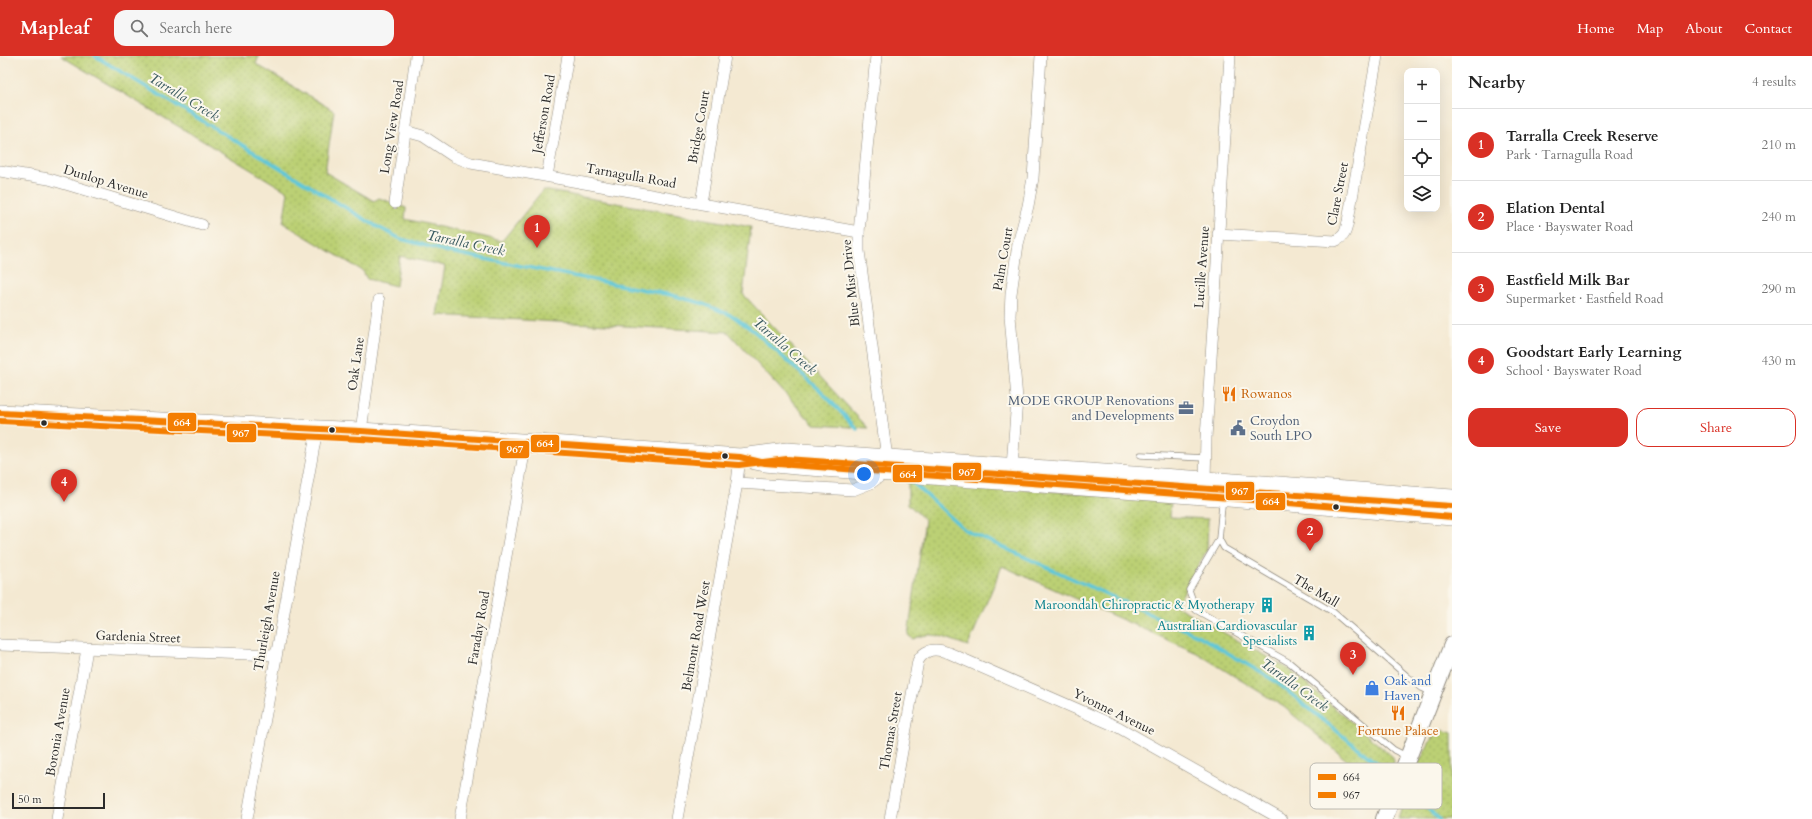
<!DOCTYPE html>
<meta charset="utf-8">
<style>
:root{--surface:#fff;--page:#f6f6f6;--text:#222;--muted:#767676;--line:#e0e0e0;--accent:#d93025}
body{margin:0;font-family:Cardo,serif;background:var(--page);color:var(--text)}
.controls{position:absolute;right:12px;top:12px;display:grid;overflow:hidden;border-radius:8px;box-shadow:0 4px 16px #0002}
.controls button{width:36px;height:36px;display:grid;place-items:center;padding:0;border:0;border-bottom:1px solid var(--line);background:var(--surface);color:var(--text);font:20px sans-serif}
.scale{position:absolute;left:12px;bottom:10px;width:93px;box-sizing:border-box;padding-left:4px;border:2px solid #2b2b2b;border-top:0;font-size:11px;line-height:14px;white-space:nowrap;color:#2b2b2b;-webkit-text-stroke:3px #fbf7ec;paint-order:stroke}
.you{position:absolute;left:864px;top:418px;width:14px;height:14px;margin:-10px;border:3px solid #fff;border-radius:50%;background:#1a73e8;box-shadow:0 0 0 6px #1a73e833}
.badge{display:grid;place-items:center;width:26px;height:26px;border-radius:50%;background:var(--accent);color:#fff;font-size:13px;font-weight:700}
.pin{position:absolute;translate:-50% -33px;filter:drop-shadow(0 1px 2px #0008)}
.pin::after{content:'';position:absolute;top:21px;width:14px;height:12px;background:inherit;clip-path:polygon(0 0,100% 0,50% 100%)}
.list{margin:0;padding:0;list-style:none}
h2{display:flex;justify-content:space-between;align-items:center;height:52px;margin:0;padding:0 16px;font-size:17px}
h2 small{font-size:13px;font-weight:400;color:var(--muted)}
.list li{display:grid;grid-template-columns:26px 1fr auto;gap:12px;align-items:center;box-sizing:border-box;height:72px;padding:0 16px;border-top:1px solid var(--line)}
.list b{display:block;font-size:15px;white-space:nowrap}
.list p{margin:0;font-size:13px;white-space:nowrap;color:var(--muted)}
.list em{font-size:13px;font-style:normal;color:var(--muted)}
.actions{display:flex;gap:8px;padding:12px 16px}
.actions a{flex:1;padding:9px 0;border:1px solid var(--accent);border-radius:12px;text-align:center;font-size:14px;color:var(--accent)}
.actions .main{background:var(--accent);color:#fff}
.icon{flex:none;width:22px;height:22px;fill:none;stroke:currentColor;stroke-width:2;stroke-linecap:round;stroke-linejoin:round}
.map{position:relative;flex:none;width:1452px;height:763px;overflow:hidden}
header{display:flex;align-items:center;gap:24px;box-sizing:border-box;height:56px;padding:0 20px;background:var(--accent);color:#fff}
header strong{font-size:19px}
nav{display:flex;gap:22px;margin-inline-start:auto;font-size:14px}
.search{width:280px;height:36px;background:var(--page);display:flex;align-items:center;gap:10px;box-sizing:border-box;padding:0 14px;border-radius:12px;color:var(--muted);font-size:15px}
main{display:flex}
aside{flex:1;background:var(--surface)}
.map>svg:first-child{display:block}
.grass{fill:url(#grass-dots);stroke:#737e50}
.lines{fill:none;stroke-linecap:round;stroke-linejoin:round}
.stream{stroke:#5ec7da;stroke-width:3.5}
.service-casing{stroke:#908a7e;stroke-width:7}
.minor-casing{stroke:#908a7e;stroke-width:12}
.secondary-casing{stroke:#908a7e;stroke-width:18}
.primary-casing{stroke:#908a7e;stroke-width:18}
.service{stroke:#fff;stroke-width:5.5}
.minor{stroke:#fff;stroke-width:11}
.secondary{stroke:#fff;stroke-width:16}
.primary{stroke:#fff;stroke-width:17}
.bus-1-casing{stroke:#fbf7ec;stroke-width:9}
.bus-2-casing{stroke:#fbf7ec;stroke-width:9}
.bus-1{stroke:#f47e02;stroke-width:6}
.bus-2{stroke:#f47e02;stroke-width:6}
.bus-dot{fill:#2b2b2b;stroke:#fbf7ec;stroke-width:1.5}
.labels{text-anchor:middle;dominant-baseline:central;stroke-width:4;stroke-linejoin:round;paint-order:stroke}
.street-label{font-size:13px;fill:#2b2b2b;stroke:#fbf7ec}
.food-label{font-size:13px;fill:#c56008;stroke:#fbf7ec;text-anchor:start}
.service-label{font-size:13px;fill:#4e5e75;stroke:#fbf7ec;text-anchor:end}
.culture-label{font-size:13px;fill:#0d838f;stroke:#fbf7ec;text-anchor:end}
.shop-label{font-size:13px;fill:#366cbe;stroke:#fbf7ec;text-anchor:start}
.water-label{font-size:14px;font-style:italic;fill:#3a5a60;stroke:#fbf7ec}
.key{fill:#fbf7ec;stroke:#bdbab2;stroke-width:1}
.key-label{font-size:11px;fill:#2b2b2b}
.line-badge{stroke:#fbf7ec;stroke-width:1.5}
.badge-label{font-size:11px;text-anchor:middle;font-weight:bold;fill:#fff}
</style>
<header>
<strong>Mapleaf</strong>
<div class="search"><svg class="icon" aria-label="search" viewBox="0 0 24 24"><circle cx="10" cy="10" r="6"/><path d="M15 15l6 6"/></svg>Search here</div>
<nav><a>Home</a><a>Map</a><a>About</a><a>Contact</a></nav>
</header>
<main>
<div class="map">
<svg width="1452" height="763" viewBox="0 0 1452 763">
<defs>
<pattern id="grass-dots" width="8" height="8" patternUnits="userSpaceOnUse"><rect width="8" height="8" fill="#bbd074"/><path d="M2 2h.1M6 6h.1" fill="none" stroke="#a1b365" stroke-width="1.8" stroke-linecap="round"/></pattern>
</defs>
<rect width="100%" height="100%" fill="#fbf7ec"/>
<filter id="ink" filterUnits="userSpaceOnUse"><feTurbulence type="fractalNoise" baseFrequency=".025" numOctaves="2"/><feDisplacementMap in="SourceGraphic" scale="8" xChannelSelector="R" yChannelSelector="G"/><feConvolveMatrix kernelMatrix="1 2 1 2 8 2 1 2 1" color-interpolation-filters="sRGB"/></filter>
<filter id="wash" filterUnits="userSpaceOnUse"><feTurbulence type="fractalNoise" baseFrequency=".012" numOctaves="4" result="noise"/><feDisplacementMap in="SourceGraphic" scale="16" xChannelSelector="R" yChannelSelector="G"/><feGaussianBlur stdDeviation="0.9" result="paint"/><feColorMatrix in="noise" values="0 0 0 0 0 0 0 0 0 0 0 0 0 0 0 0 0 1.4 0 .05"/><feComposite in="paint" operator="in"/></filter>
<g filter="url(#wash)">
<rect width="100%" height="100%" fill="#f4e9d2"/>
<g class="grass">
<path d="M61,0H243L245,2L246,0H259L256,8L334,55L325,116L374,145L379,142L406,152L405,163L502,185L543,134L751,171L743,238L868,372L814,369L728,276L437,259L445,210L400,200L396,230L367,223L363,215L283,167L288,136Z"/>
<path d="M908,425L1171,444L1170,461L1208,463L1207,494L1176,550L1287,612L1393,701L1394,706L1383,735L1284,651L1197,597L1002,510L968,590C950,584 932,573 913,583L908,579L925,464L908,448Z"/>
<path d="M1443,674L1452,677V763H1398L1417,710L1432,682Z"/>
</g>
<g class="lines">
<g class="stream">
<path d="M95,0L376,170L401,183L449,196L671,239L701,247L733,260L755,276L821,335L857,373"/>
<path d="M911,425L965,474L1201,581L1275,625L1396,723"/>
<path d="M1402,729L1439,763"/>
</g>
</g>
</g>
<g filter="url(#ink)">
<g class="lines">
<g class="service-casing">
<g id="service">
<path d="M1141,399L1205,402"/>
<path d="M1219,444L1222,449L1219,483L1224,492L1333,556L1408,621L1422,632L1431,636"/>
<path d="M1219,483L1189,534L1196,554L1290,607L1394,694L1408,701"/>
</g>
</g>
<g class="minor-casing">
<g id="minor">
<path d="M876,0L859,176V195L887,402"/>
<path d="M405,75L423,80L453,100L471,107L859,176"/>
<path d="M0,115L49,123L202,169"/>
<path d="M547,120L568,0"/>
<path d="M395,147L416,0"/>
<path d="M701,147L725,0"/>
<path d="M1218,178L1335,185C1345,181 1346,175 1348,165L1377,0"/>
<path d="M361,375L379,244"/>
<path d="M1012,411L1017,343L1010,260L1011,238L1018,188L1028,150L1033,122L1041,0"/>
<path d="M1205,424L1206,382L1230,0"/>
<path d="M737,427L853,434L871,427L886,416"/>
<path d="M0,589L275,599"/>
<path d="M57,763L87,593"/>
<path d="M247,763L317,373"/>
<path d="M460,763L526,386"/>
<path d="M677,763L737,427L740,401"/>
<path d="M890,763L918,605C925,592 936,592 949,597L1118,671L1281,763"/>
</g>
</g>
<g class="secondary-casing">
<path id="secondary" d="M1384,763L1452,589"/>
</g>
<g class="primary-casing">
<g id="primary">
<path d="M0,357L361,375L740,401L787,395L1292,430L1452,442"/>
<path d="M755,405L765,407L796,410L1217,441L1452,461"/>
</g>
</g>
<use href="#service" class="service"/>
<use href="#minor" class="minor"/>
<use href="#secondary" class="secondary"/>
<use href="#primary" class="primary"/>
<g class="bus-1-casing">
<path id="bus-1" d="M0,357L361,375L740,401L765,407L1217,441L1452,461"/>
</g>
<g class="bus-2-casing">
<path id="bus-2" d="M0,365L361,383L739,409L787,403L1451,450"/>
</g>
<use href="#bus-1" class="bus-1"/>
<use href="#bus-2" class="bus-2"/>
</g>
</g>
<defs>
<g id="restaurant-bare" transform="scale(1.2)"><path d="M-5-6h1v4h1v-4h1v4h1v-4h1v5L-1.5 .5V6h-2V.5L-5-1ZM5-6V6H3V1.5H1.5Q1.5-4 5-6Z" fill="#e8710a" stroke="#fbf7ec" stroke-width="2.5" paint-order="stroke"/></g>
<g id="office-bare" transform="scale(1.2)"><path d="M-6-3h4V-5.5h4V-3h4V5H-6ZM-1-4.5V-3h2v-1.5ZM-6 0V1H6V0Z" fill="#5c6f8a" stroke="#fbf7ec" stroke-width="2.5" paint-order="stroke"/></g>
<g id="civic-bare" transform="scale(1.2)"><path d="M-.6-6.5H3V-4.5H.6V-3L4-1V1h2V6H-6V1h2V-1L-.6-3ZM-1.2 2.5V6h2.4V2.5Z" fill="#5c6f8a" stroke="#fbf7ec" stroke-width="2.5" paint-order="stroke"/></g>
<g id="building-bare" transform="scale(1.2)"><path d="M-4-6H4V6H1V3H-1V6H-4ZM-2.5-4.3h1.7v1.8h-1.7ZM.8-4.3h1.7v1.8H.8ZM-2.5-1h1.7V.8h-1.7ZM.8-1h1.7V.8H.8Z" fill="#0f9aa8" stroke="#fbf7ec" stroke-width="2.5" paint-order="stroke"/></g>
<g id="shop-bare" transform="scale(1.2)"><path d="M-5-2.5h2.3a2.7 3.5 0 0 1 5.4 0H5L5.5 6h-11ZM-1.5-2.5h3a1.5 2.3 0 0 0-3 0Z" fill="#3f7fe0" stroke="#fbf7ec" stroke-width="2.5" paint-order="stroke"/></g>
</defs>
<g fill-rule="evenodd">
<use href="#restaurant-bare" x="1229" y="338"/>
<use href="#office-bare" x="1186" y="352"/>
<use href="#civic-bare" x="1238" y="372"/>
<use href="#building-bare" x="1267" y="549"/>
<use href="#building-bare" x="1309" y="577"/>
<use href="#shop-bare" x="1372" y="632"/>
<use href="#restaurant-bare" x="1398" y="657"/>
</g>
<g class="bus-dot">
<circle cx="44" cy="367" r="3.5"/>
<circle cx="332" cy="374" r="3.5"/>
<circle cx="725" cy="400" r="3.5"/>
<circle cx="1336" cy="451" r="3.5"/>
</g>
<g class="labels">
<g class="street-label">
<text transform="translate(544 58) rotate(-80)">Jefferson Road</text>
<text transform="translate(392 71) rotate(-81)">Long View Road</text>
<text transform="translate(699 71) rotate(-80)">Bridge Court</text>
<text transform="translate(631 120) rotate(10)">Tarnagulla Road</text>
<text transform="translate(106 126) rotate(17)">Dunlop Avenue</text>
<text transform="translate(1338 138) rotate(-79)">Clare Street</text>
<text transform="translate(1003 203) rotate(-80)">Palm Court</text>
<text transform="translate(1202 211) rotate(-86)">Lucille Avenue</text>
<text transform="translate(851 227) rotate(-96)">Blue Mist Drive</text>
<text transform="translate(356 308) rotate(-82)">Oak Lane</text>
<text transform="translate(1316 535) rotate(31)">The Mall</text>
<text transform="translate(267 565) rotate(-80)">Thurleigh Avenue</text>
<text transform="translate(479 572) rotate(-80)">Faraday Road</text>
<text transform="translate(696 580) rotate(-80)">Belmont Road West</text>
<text transform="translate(138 581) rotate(2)">Gardenia Street</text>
<text transform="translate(1114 656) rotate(26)">Yvonne Avenue</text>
<text transform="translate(891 675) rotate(-80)">Thomas Street</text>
<text transform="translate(58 676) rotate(-80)">Boronia Avenue</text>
</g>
<g class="food-label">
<text x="1241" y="338">Rowanos</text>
<text x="1398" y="675" text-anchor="middle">Fortune Palace</text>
</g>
<g class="service-label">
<text x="1174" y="345">MODE GROUP Renovations<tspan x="1174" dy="15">and Developments</tspan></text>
<text x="1250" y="365" text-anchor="start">Croydon<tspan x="1250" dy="15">South LPO</tspan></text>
</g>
<g class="culture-label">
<text x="1255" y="549">Maroondah Chiropractic &amp; Myotherapy</text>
<text x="1297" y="570">Australian Cardiovascular<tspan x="1297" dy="15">Specialists</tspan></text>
</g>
<g class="shop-label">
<text x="1384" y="625">Oak and<tspan x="1384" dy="15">Haven</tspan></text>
</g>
<g class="water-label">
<text transform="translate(184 41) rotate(31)">Tarralla Creek</text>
<text transform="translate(466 187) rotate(12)">Tarralla Creek</text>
<text transform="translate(785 290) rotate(41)">Tarralla Creek</text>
<text transform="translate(1295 629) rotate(36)">Tarralla Creek</text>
</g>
</g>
<rect x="1310" y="707" width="132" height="46" rx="6" class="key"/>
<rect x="1318" y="718" width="18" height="6" fill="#f47e02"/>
<rect x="1318" y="736" width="18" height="6" fill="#f47e02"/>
<g class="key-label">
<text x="1343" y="725">664</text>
<text x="1343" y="743">967</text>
</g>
<g class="line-badge">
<rect x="167" y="356" width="30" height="20" rx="4" fill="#f47e02"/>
<rect x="226" y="367" width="31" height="20" rx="4" fill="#f47e02"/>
<rect x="530" y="378" width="30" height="19" rx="4" fill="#f47e02"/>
<rect x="499" y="384" width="31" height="19" rx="4" fill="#f47e02"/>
<rect x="952" y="406" width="30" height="19" rx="4" fill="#f47e02"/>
<rect x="892" y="408" width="31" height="19" rx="4" fill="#f47e02"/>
<rect x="1225" y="425" width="30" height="20" rx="4" fill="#f47e02"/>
<rect x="1255" y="436" width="31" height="19" rx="4" fill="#f47e02"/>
</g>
<g class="badge-label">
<text x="182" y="370">664</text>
<text x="241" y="381">967</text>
<text x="545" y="391">664</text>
<text x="515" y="397">967</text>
<text x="967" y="420">967</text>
<text x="908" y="422">664</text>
<text x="1240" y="439">967</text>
<text x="1271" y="449">664</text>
</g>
</svg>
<div class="controls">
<button>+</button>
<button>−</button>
<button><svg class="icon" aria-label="locate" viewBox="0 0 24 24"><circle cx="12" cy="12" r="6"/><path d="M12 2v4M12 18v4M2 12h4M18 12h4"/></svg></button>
<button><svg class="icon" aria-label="layers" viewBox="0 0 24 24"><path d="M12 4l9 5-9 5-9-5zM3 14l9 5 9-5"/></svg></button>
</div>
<div class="scale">50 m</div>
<div class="you"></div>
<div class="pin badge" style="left:537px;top:192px">1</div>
<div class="pin badge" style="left:1310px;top:495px">2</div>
<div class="pin badge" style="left:1353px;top:619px">3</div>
<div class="pin badge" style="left:64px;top:446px">4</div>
</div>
<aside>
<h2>Nearby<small>4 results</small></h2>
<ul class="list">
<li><span class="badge">1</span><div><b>Tarralla Creek Reserve</b><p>Park · Tarnagulla Road</p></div><em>210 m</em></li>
<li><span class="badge">2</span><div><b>Elation Dental</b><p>Place · Bayswater Road</p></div><em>240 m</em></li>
<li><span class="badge">3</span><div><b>Eastfield Milk Bar</b><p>Supermarket · Eastfield Road</p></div><em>290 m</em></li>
<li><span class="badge">4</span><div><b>Goodstart Early Learning</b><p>School · Bayswater Road</p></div><em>430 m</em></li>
</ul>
<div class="actions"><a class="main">Save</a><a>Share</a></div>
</aside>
</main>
